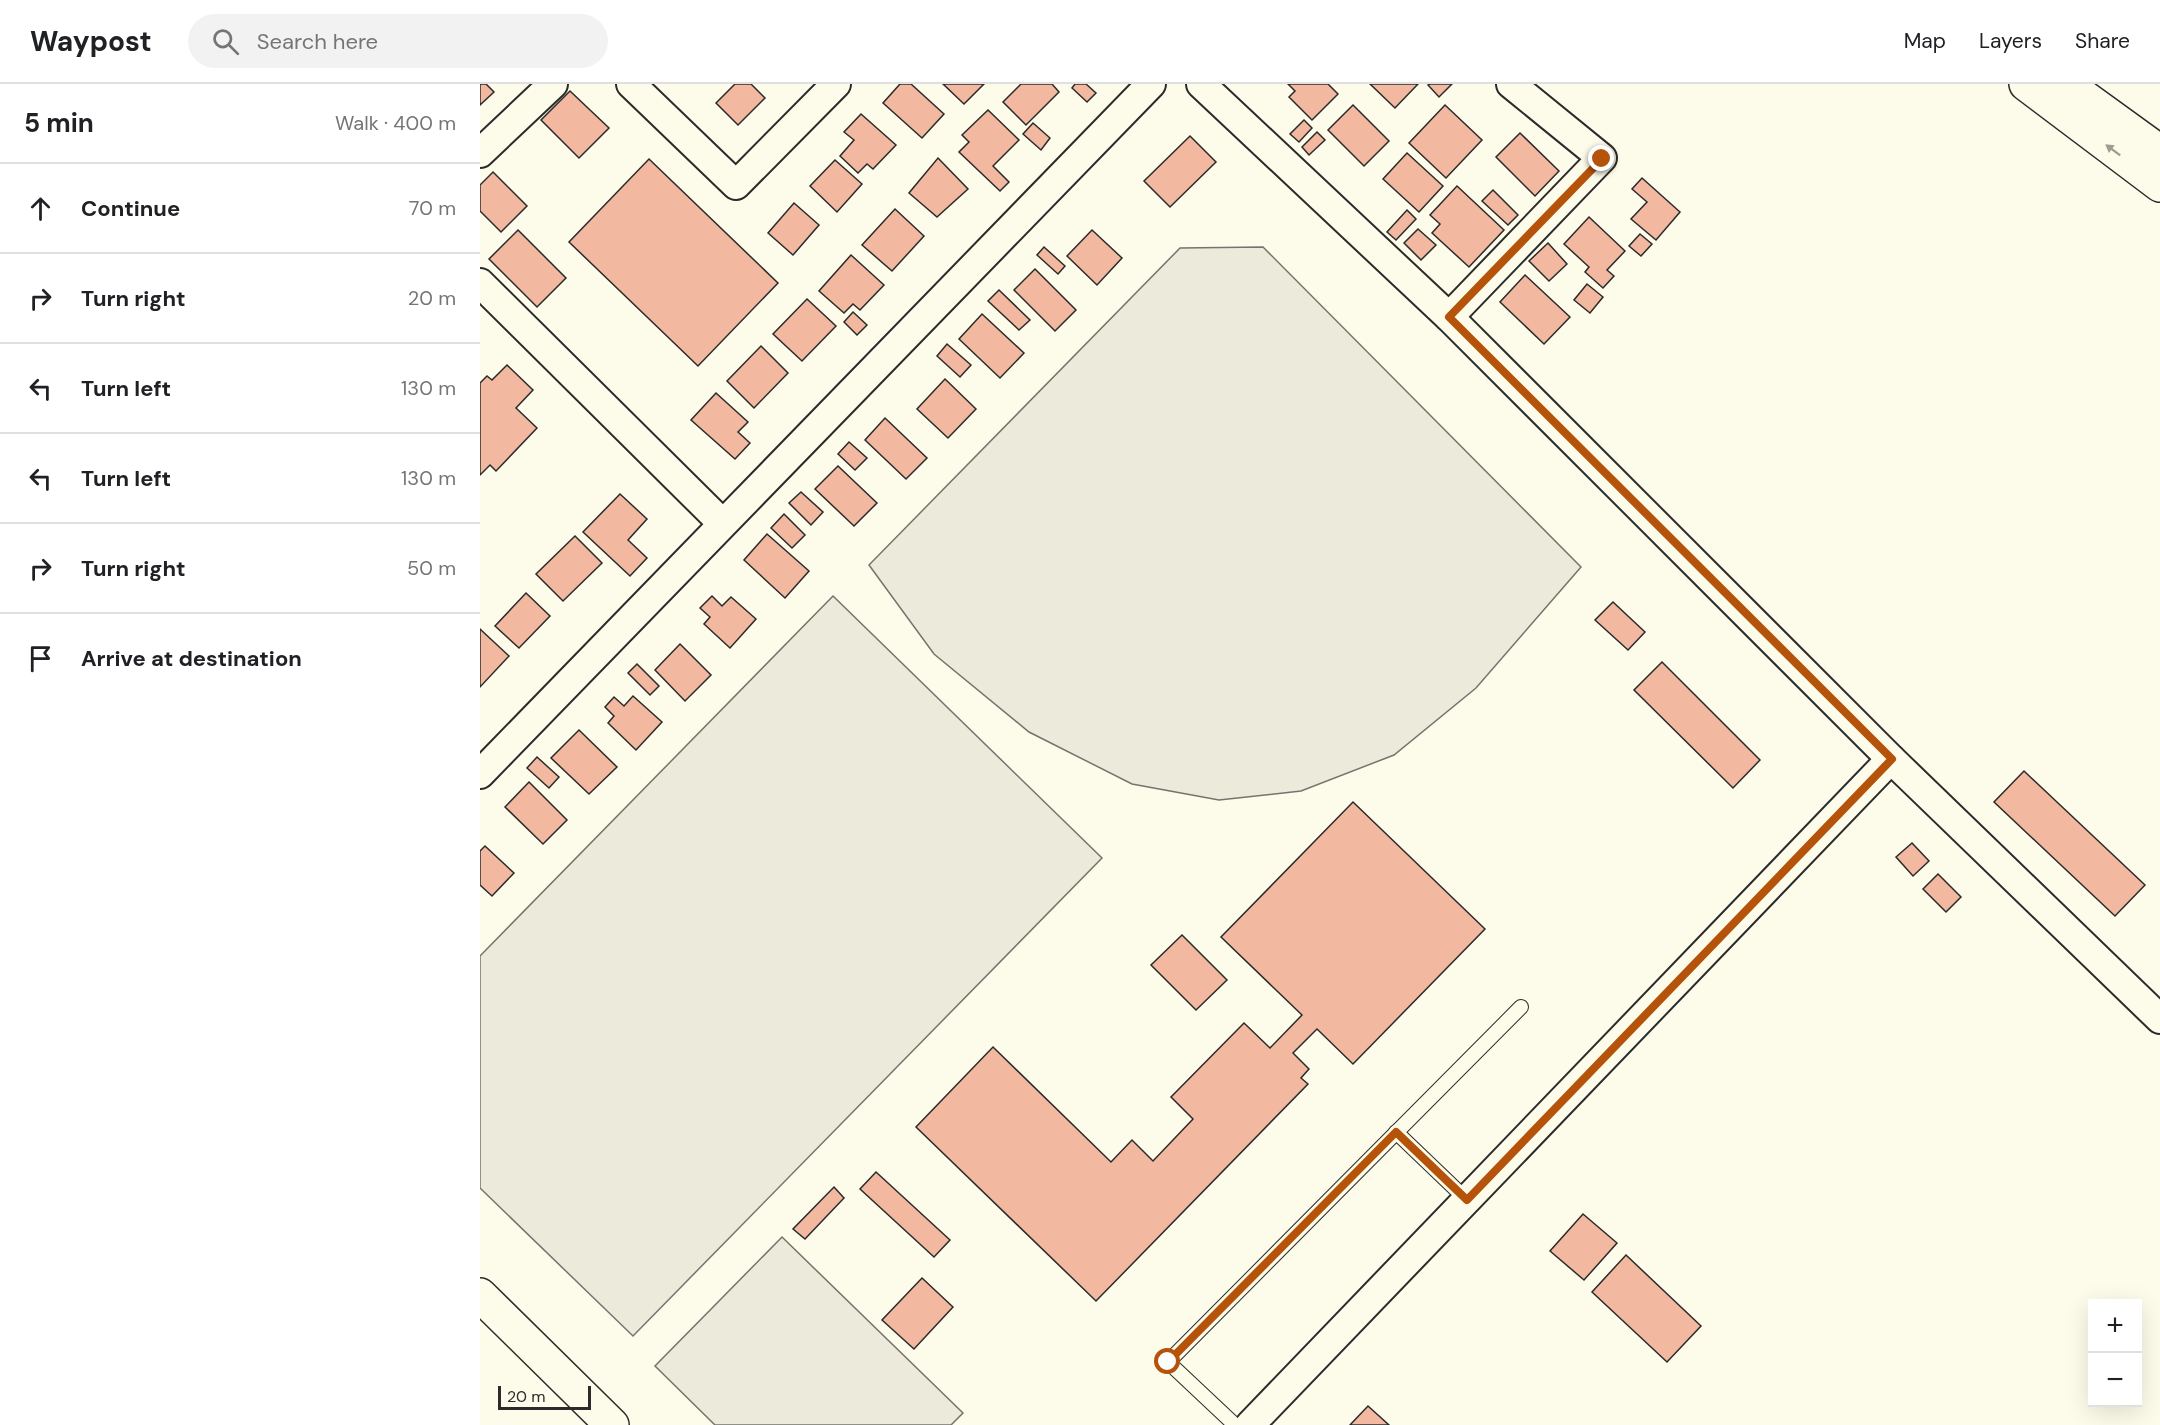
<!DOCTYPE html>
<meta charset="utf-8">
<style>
:root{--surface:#fff;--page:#f2f2f2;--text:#202124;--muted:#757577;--line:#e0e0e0}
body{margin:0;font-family:"DM Sans",sans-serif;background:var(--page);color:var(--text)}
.controls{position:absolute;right:18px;bottom:18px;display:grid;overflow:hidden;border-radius:0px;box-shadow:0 6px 24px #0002}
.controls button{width:54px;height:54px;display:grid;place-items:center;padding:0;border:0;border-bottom:2px solid var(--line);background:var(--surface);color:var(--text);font:30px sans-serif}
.scale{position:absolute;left:18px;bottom:15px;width:93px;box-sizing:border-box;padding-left:6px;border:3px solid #2b2b2b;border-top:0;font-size:16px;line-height:21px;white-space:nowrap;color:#2b2b2b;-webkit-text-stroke:4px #fdfbea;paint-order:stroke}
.stop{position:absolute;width:18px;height:18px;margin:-14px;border:4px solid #b45309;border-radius:50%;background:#fff}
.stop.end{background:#b45309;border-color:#fff;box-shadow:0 2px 6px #0008}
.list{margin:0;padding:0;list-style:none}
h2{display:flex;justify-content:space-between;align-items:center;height:78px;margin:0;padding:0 24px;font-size:26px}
h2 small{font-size:20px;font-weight:400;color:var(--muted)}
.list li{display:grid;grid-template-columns:39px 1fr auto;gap:18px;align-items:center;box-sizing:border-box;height:90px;padding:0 24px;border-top:2px solid var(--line)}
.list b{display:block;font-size:22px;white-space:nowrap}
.list em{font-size:20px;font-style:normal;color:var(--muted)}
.icon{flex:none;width:33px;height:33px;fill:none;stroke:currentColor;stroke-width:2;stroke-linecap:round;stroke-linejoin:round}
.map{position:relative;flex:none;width:1680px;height:1341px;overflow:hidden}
header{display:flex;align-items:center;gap:36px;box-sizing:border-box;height:84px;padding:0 30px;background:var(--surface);border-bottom:2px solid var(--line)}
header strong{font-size:28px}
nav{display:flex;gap:33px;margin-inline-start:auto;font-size:21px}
.search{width:420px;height:54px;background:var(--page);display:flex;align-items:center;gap:15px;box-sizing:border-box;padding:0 21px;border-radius:33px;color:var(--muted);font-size:22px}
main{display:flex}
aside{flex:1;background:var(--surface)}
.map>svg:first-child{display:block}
.green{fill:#ecebdb;stroke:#74746e;stroke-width:1.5}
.building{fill:#f2b8a0;stroke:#2b2b2b;stroke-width:1.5}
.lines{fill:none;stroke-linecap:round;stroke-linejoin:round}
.lane-casing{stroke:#2b2b2b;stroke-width:16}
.street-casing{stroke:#2b2b2b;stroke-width:32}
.secondary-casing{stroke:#2b2b2b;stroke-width:36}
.highway-casing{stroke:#2b2b2b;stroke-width:36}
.lane{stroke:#fdfbea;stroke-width:14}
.street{stroke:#fdfbea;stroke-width:28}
.secondary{stroke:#fdfbea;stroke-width:33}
.highway{stroke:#fdfbea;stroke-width:33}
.oneway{fill:#9e9d94}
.route{stroke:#b45309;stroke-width:8}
</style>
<header>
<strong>Waypost</strong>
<div class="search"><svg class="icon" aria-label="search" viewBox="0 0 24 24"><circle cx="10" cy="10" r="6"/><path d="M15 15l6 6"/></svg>Search here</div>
<nav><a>Map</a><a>Layers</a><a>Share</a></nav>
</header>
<main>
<aside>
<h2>5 min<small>Walk · 400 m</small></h2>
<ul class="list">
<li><svg class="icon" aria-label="ahead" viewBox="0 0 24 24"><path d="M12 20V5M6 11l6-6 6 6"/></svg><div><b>Continue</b></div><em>70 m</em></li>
<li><svg class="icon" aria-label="right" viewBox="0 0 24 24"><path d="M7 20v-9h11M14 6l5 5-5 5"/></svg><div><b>Turn right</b></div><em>20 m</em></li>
<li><svg class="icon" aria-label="left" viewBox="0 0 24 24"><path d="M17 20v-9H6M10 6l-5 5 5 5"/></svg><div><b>Turn left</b></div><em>130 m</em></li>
<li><svg class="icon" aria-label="left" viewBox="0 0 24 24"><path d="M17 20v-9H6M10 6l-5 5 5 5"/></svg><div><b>Turn left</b></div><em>130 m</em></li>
<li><svg class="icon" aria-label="right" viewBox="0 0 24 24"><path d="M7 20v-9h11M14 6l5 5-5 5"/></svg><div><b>Turn right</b></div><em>50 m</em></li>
<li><svg class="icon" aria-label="arrive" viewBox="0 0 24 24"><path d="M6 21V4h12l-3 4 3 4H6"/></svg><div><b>Arrive at destination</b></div></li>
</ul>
</aside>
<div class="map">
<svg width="1680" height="1341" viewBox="0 0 1680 1341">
<rect width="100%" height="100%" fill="#fdfbea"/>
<g class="green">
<path d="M783,163L1101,483L996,604L914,671L821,707L739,716L652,700L549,648L454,570L389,481L700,164Z"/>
<path d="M353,512L622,774L153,1252L0,1104V872Z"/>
<path d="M302,1153L483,1329L471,1341H235L175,1282Z"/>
</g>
<g class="building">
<path d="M0,0H6L14,8L0,21Z"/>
<path d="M255,0H271L285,14L258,41L236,19Z"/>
<path d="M420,0H431L464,30L442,54L403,19Z"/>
<path d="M463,0H504L484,20Z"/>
<path d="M541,0H572L579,8L546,41L523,18Z"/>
<path d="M595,0H606L616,9L607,18L592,4Z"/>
<path d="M808,0H848L858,10L832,36L809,13L815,7Z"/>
<path d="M890,0H938L915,24Z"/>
<path d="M950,0H972L959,13L948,1Z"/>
<path d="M90,7L129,44L99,74L61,36Z"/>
<path d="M873,21L909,57L884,82L848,46Z"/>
<path d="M965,21L1002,56L966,94L929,59Z"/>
<path d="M508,26L539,56L513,82L529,98L520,107L479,68L489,58L482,51Z"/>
<path d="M381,30L416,61L393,85L387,80L378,89L360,72L374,56L364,48Z"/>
<path d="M824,36L832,44L819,58L810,50Z"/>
<path d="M553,39L570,54L561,66L543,50Z"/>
<path d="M837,48L845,56L829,71L822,63Z"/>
<path d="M1040,49L1079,87L1055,112L1016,73Z"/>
<path d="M710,52L736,78L690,123L664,97Z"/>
<path d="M927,69L963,102L939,128L903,95Z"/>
<path d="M458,74L488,105L457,133L429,109Z"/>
<path d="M169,75L298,199L218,282L89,158Z"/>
<path d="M355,76L382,100L357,128L330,102Z"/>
<path d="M13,88L47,122L21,148L0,127V101Z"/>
<path d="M1162,94L1200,128L1176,156L1151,135L1167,118L1152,105Z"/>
<path d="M977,102L1024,146L989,183L952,149L960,140L950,131Z"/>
<path d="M1013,106L1038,131L1028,141L1002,117Z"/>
<path d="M314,119L339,141L313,171L288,149Z"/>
<path d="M415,125L444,152L412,187L382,161Z"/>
<path d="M927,126L936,135L916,156L907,148Z"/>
<path d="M1109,133L1145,167L1127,186L1134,192L1123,204L1105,188L1109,183L1084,160Z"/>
<path d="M938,145L956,161L941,176L924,159Z"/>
<path d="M38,146L86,194L57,223L9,175Z"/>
<path d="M612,146L642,174L617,201L587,172Z"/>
<path d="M1160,150L1172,160L1161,172L1149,162Z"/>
<path d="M1068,159L1087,180L1069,197L1049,177Z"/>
<path d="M564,163L585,182L578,190L557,171Z"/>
<path d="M371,171L404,201L380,226L373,220L364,229L339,207Z"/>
<path d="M555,185L596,226L575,247L534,206Z"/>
<path d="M1045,191L1090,233L1064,260L1020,218Z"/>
<path d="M1107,200L1123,213L1110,229L1094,216Z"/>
<path d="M519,206L550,236L539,246L508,217Z"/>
<path d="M327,215L356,242L322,277L293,250Z"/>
<path d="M373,228L387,241L377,251L364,238Z"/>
<path d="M502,230L544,269L520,294L479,255Z"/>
<path d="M467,260L491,281L480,293L457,272Z"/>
<path d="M281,262L308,289L274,324L247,297Z"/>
<path d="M27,281L53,306L36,324L57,344L16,387L10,381L0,391V299L7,292L12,296Z"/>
<path d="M465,295L496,325L468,354L437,325Z"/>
<path d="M236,309L268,338L258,348L270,359L255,375L211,336Z"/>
<path d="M405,334L447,374L426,395L385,356Z"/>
<path d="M369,358L387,374L375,386L358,370Z"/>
<path d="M358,382L397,419L374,442L335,405Z"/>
<path d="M321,408L343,428L331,441L309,419Z"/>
<path d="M140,410L167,435L148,456L167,474L150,492L103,448Z"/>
<path d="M304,430L325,451L312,464L291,444Z"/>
<path d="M287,450L329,487L305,514L264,476Z"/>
<path d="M95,452L122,479L83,517L56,490Z"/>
<path d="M46,509L70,532L39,564L15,542Z"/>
<path d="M232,512L242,522L251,513L276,535L250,564L224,540L230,533L220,524Z"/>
<path d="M1133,518L1165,548L1148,566L1115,536Z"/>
<path d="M0,545L29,572L0,603Z"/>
<path d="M200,560L231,591L205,617L175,586Z"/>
<path d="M1182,578L1280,676L1253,704L1154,606Z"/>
<path d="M157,580L179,602L170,611L148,589Z"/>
<path d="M153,612L182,638L156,666L128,639L134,632L125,623L134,613L144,622Z"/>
<path d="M99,646L137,683L109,710L71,674Z"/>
<path d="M57,673L79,693L69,704L47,684Z"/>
<path d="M1544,687L1665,801L1635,832L1514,718Z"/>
<path d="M49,698L87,736L63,760L25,723Z"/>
<path d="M873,718L1005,845L873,980L837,945L813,969L829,985L821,994L828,1000L616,1217L436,1043L513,963L631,1078L652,1056L673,1077L713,1035L691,1013L764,939L790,964L822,931L741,853Z"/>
<path d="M1432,759L1449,777L1433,792L1416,773Z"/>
<path d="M5,762L34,789L12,812L0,801V767Z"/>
<path d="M1458,790L1481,813L1466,828L1443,805Z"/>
<path d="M702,851L747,896L716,926L671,881Z"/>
<path d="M396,1088L470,1156L454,1173L380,1105Z"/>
<path d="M354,1103L364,1114L325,1155L313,1145Z"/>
<path d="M1103,1130L1137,1159L1104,1196L1070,1167Z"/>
<path d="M1146,1171L1221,1242L1187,1278L1112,1208Z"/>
<path d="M442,1194L473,1223L434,1265L402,1236Z"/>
<path d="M888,1322L909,1341H870Z"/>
</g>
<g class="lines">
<g class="lane-casing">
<g id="lane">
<path d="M916,1048L987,1116"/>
<path d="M755,1341L688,1278L1041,923"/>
</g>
</g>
<g class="street-casing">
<g id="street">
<path d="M151,0L256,101L356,0"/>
<path d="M721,0L969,233L1411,675L1680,935"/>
<path d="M0,69L73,0"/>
<path d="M0,199L242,439"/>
<path d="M969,233L1122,74L1031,0"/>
<path d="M0,690L671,0"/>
<path d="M770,1341L1411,675"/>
</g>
</g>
<g class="secondary-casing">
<path id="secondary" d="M0,1211L132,1341"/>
</g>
<g class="highway-casing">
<g id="highway">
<path d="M1546,0L1680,101"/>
<path d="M1586,0L1680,68"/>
</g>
</g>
<use href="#lane" class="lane"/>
<use href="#street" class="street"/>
<use href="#secondary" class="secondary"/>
<use href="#highway" class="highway"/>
</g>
<defs><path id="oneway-solid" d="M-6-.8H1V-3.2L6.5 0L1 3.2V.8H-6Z" transform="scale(1.5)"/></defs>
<use class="oneway" href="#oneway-solid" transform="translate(1633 66) rotate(-143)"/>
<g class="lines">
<path class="route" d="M688,1278L916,1048L987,1116L1412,675L969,233L1122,75"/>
</g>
</svg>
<div class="controls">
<button>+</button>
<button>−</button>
</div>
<div class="scale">20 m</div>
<div class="stop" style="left:688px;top:1278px"></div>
<div class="stop end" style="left:1122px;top:75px"></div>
</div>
</main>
